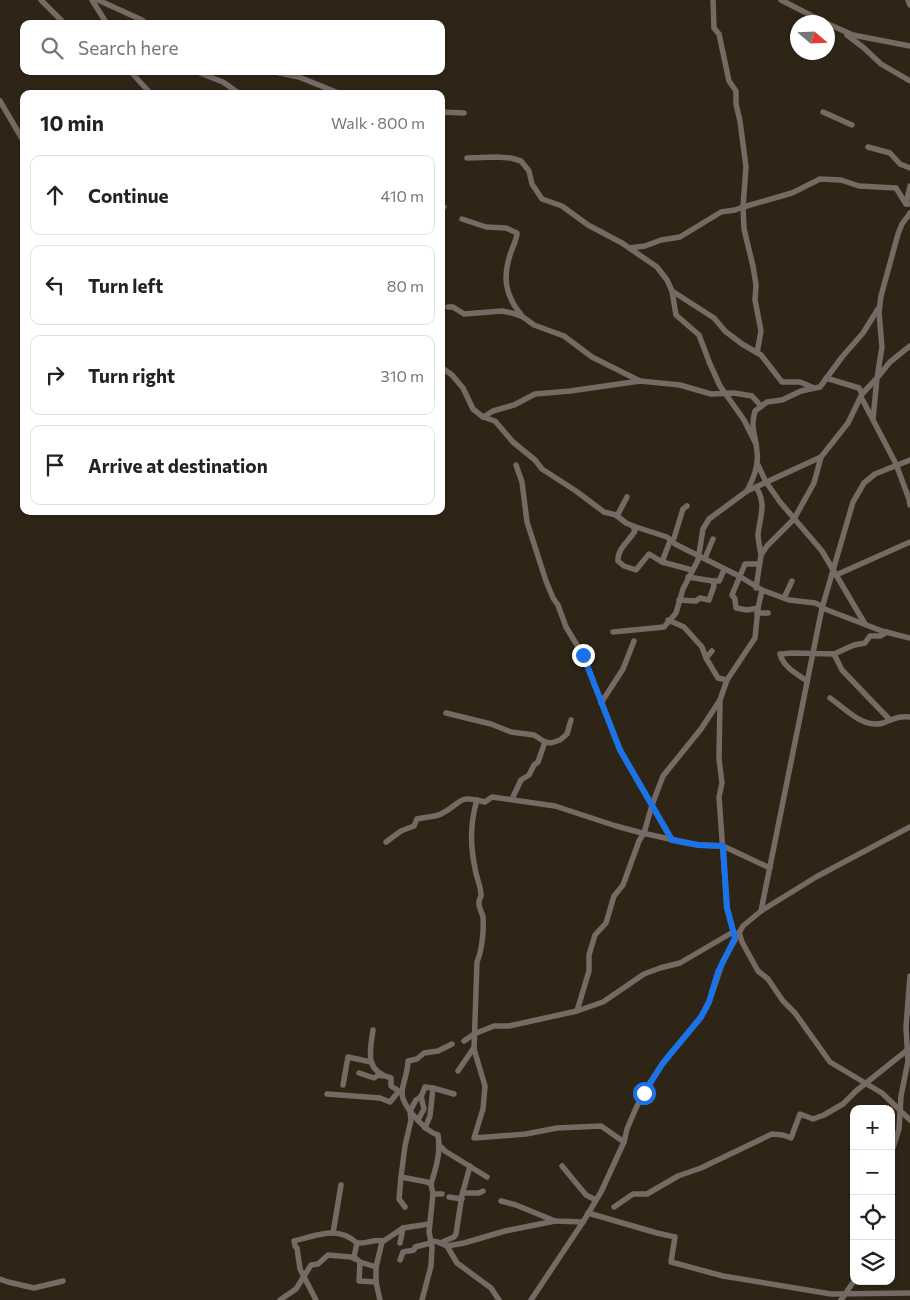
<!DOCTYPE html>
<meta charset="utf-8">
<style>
:root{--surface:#fff;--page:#f6f6f6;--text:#222;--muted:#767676;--line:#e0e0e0}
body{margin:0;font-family:Commissioner,sans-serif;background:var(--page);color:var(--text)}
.controls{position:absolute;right:15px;bottom:15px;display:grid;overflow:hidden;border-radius:10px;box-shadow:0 1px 4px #0004}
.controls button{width:45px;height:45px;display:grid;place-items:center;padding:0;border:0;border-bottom:1px solid var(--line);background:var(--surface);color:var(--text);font:25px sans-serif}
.compass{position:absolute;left:790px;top:15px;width:45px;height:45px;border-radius:50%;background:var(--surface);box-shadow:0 1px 4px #0004;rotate:109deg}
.stop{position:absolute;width:15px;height:15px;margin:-11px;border:4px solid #1a73e8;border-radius:50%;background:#fff}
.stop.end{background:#1a73e8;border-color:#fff;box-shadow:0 1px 5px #0008}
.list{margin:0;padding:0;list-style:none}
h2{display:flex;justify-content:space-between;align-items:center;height:65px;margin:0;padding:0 20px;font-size:21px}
h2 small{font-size:16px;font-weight:400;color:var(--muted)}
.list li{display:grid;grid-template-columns:32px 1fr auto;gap:15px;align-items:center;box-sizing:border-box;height:80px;margin:0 10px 10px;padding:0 10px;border:1px solid var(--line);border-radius:10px}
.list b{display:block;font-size:19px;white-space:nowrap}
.list em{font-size:16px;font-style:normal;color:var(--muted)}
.icon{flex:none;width:28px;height:28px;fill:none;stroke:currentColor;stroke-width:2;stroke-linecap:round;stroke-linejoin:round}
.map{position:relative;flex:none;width:910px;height:1300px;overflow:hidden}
.search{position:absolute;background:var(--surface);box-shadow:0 1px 4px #0004;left:20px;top:20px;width:425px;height:55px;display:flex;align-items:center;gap:12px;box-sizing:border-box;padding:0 18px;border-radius:10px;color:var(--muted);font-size:19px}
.panel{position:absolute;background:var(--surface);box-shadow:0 1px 4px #0004;left:20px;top:90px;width:425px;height:425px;border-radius:10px}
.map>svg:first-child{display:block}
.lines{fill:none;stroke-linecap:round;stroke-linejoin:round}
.minor{stroke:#776963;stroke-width:5.5}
.route{stroke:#1a73e8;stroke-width:6}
</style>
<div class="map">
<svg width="910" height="1300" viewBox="0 0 910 1300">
<rect width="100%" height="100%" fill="#2e2517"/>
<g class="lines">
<g class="minor">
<path d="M41,0L65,24"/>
<path d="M92,0L107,24"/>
<path d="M98,0L142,20L146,24"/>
<path d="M781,0L824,22"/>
<path d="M908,0L910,5"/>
<path d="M828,24L853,35L910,46"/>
<path d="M847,35L864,48L881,64L910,81"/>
<path d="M130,71L151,94"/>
<path d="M195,71L223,82L240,94"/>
<path d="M270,71L299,77L341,94"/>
<path d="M0,101L24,142"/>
<path d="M441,112L464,113"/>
<path d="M823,112L852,125"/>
<path d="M868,147L890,153L900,164L910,168"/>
<path d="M467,158L497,157L511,158L521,161L529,171L532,184L542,199L562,206L588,225L622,243L657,267L667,280L672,291L676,315L699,335L710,364L720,386L744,420L756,444"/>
<path d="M906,204L910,186"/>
<path d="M441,206L444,207"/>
<path d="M462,219L486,227L506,228L517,233C517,239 513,246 511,252C502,278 505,295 522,316"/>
<path d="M629,248L645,246L661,240L680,237L721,212L735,210L743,207L746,167L740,121L736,104V91L729,81L719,34L714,28L713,0"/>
<path d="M672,291L714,318L725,331L742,344L761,355L782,382H800L814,388"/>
<path d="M448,307H453L464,314L502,311L512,313L523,317L534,325L564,336L592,357L640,381"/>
<path d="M757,353L761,331L755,300L756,285L753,266L744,229L743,207L792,193L820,179L841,180L859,186L896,188L906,204H910"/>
<path d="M441,367L452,375L463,388L473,409L483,417L495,421L513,442L535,460L542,469L576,491L604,512L616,515L626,523L633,526L667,537L675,544L739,576L762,590L789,600L815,603L822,606"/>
<path d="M826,378L859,388L862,394"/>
<path d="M861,397L896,464L909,499L910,505"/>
<path d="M483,417L493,411L514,405L535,394L570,391L640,381L680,385L711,394L734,393L752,396L761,406"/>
<path d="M873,419L877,378L890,362L910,346"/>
<path d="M757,463L766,482L780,502L822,551L865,624"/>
<path d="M516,465L522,482L527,522L546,581L553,598L558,605L566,627L583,655L620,750L672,840"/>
<path d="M756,487C767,504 760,516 758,534C758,541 760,548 761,555"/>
<path d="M747,491C753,479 759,466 757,452C756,435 750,430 755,411L767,402L782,400L801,391L820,387L842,357L863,333L878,309"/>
<path d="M617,516L627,497"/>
<path d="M633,526L635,531C629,541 617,549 618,561L624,566L636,570L649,554L662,562L692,570"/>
<path d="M671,541L674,538L683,509L687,506"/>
<path d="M705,558L713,539"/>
<path d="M662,562L670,541"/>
<path d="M836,575L910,542"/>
<path d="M688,577L713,581"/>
<path d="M756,588L761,555L767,546L794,519L814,483L821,457L848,423L862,394L877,378L882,347L879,312L881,296L898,234L902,224L910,213"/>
<path d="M784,598L792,581"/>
<path d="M679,600L696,601L700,598L709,600L714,586L713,581H719L724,570"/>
<path d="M758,608L747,610L736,608L735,599L732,595L745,564H759"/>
<path d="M822,608L882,631L910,638"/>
<path d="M757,613H768"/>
<path d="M668,620L684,627L702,647L706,658L718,678L727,680"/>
<path d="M613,632L664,627L676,613L683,589L698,560L703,529L709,519L747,491L821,457"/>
<path d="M834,654L842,670L889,719"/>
<path d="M706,658L712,651"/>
<path d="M807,681C797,674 784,668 780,654L793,653L834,654L854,645L865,643L870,636H880L887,632"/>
<path d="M830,698C846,709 863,729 883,723C894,719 897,716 910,717"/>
<path d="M601,703L623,669L634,641"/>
<path d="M446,713L491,724L511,732L534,735L545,742L551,743L560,740L567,734L571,720"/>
<path d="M512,799L521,780L529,775L534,765L538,762L545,742"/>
<path d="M386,842L401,831L414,826L417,819C425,817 435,817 441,814C464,803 455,794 485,802L492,797L555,806L616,826L642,833L698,845L723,846L770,868"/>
<path d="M761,911L822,608L853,502L864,483L875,474L910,460"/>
<path d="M739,932L742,942L758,971L768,979L783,1001L795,1013L830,1062L882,1093L910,1120"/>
<path d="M735,938L727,908L719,797L722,783L719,759L720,700L727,680L755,638L758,608L762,590"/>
<path d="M577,1011L589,971V955L595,935L606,923L614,896L623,885L639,841L644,833L652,805L663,776L701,729L720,700"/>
<path d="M373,1030C370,1051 364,1071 391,1078V1086L399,1091"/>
<path d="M464,1041L474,1034L494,1026H509L577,1011L603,1002L644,974L660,968L680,963L733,932"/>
<path d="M474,1049L477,962C482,950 484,931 483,917C482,912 478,907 479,902C479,899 481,897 481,895C481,886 476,877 475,868C470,845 470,823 477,800"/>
<path d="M458,1071L473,1049H474L485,1086L483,1109L474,1138L526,1134L557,1128L601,1126L624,1142"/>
<path d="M359,1073L374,1078L379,1075L382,1076"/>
<path d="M343,1085L348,1057L371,1062"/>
<path d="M433,1088L454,1094"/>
<path d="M327,1094L380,1098L390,1102L399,1091L402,1092"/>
<path d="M418,1120L424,1109L421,1096"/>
<path d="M439,1145L445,1151L487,1177"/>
<path d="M891,1154L899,1129L901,1096L908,1061L906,1027L910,976"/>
<path d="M562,1166L586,1195L596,1200"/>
<path d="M401,1177L399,1199L405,1207"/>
<path d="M431,1184C436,1168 441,1152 438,1135C426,1132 401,1105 402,1092C403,1082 408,1072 408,1061L417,1059L424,1053L438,1051L452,1044"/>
<path d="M463,1193H479L483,1191"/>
<path d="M433,1194H442"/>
<path d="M449,1197L462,1199"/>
<path d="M501,1201L516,1205L555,1221L583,1222"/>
<path d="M614,1207L633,1194H647L678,1176L701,1168L772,1134L783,1135L791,1138L800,1114L813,1119L824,1115L843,1104L856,1091L910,1048"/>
<path d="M588,1213L657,1233L675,1237L671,1262L723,1276L831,1294L910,1293"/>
<path d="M333,1233L341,1185"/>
<path d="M357,1243C366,1244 373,1239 383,1241"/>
<path d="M400,1243L403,1228"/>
<path d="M440,1243L454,1237L456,1234L462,1195L470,1166"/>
<path d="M447,1246L464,1243L505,1231L555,1221"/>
<path d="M400,1260L403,1252L414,1250L415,1247L431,1243L432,1241L438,1242L447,1246L457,1263L491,1288L499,1300"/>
<path d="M360,1262L376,1267"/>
<path d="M0,1279L8,1282L34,1288L63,1281"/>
<path d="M280,1300L296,1289L311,1265L318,1264L328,1255L351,1257L355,1259"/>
<path d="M316,1300L300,1269L297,1248L295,1246L294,1241C316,1236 337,1225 357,1243L354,1257L360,1262L359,1281L376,1282"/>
<path d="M380,1300L376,1282V1267L382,1242L403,1228L429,1224"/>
<path d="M422,1300L431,1266L432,1247L429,1232L433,1194L431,1184L427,1182L401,1177L405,1146L411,1120L410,1111L416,1100L421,1097L425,1087L433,1088L430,1116L425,1128"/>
<path d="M531,1300L583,1222L601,1192L624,1142L627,1129L636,1108L647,1087L663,1063L701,1017L709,1002L723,961L743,926L761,911L816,877L910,827"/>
<path d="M841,1300L854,1281"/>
</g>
</g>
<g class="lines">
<path class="route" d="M583,655L620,750L672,840L698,845L723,846L727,908L735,938L718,972L709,1002L701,1017L663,1063L644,1093"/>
</g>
</svg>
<div class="controls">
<button>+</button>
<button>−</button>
<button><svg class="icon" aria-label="locate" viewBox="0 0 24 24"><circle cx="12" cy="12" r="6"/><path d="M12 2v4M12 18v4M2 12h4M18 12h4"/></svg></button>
<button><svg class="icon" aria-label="layers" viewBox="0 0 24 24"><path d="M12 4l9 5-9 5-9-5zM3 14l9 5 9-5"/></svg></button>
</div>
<svg class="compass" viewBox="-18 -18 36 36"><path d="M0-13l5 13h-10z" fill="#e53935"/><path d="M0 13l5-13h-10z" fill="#767676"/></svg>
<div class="stop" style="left:644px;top:1093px"></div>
<div class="stop end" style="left:583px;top:655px"></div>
<div class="search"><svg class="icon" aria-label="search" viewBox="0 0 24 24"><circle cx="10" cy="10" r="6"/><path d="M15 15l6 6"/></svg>Search here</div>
<section class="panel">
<h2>10 min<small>Walk · 800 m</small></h2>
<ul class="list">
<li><svg class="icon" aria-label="ahead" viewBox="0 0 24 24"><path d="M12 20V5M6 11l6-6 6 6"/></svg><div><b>Continue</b></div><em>410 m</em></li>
<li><svg class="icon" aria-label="left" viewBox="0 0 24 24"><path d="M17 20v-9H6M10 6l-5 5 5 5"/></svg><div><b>Turn left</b></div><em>80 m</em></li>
<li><svg class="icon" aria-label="right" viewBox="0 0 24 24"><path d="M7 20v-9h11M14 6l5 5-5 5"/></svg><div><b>Turn right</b></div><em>310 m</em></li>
<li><svg class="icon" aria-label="arrive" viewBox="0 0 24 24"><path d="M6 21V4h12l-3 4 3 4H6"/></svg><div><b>Arrive at destination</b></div></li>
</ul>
</section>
</div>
